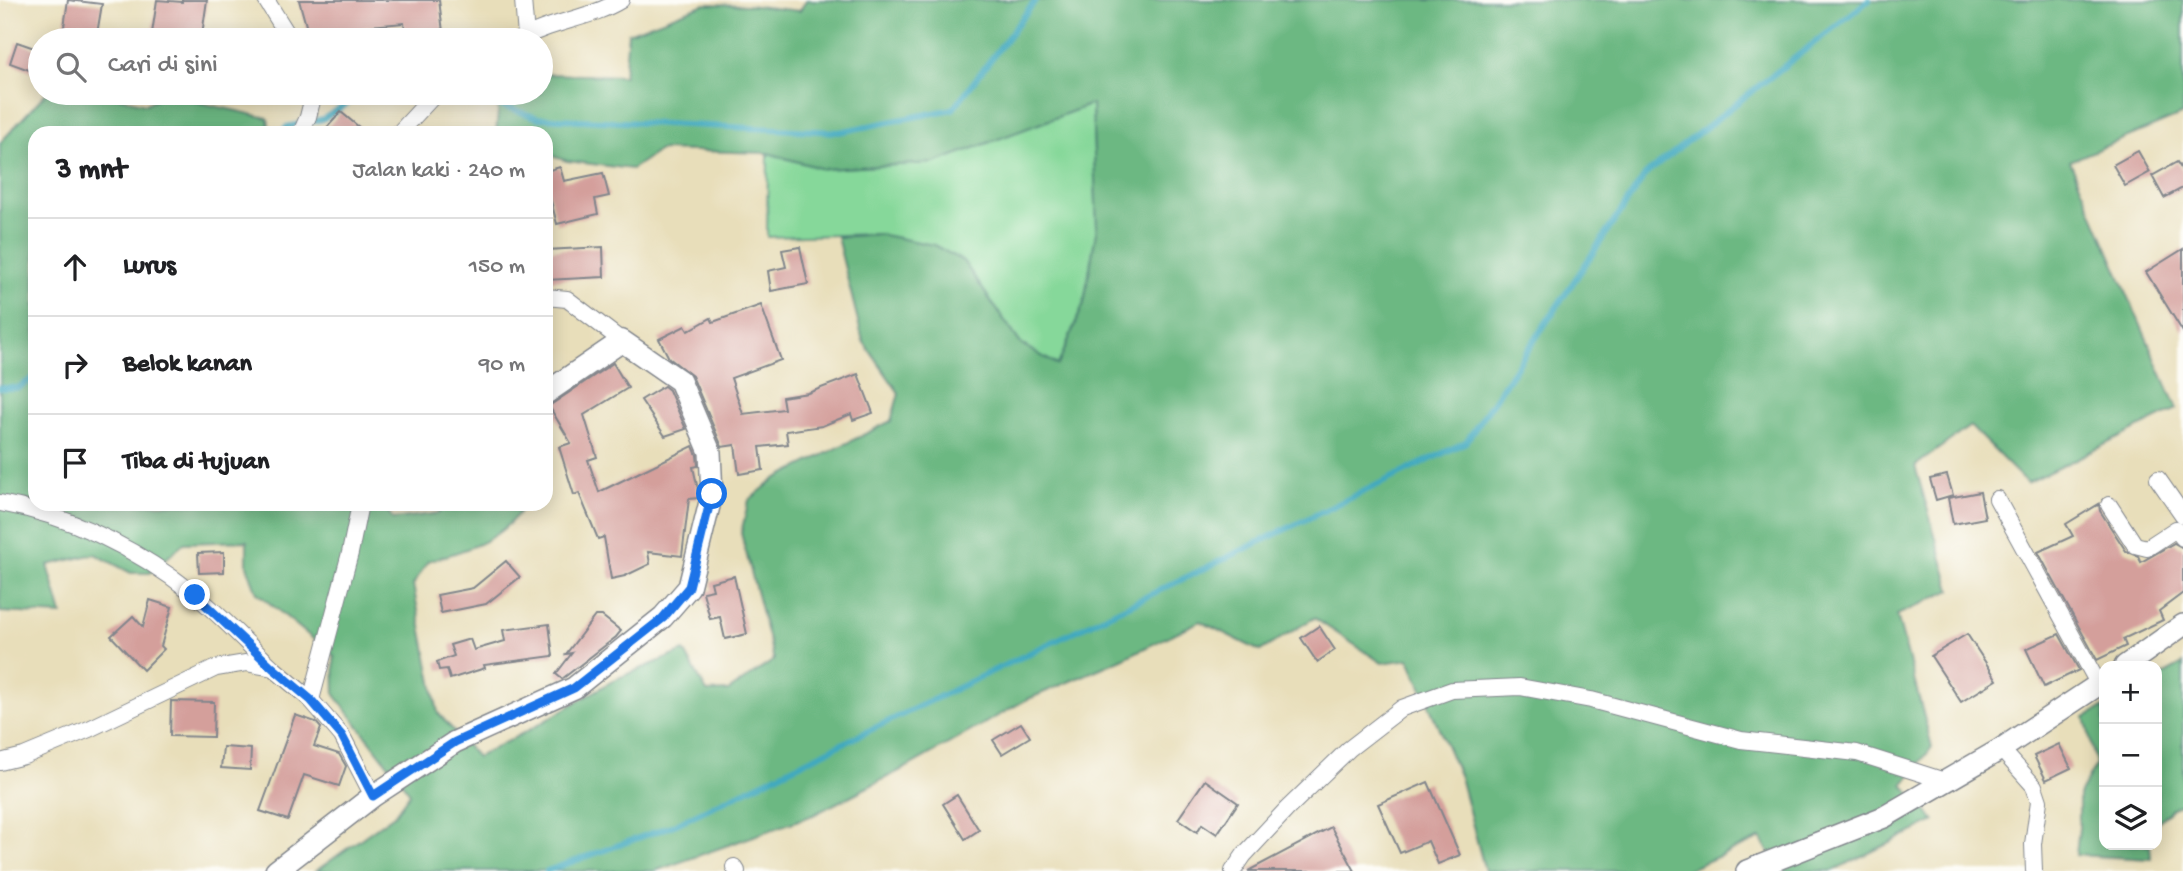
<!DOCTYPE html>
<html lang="id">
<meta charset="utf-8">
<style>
:root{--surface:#fff;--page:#f2f2f2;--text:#202124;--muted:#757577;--line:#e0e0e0}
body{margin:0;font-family:"Gochi Hand",sans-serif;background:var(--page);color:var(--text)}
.controls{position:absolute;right:21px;bottom:21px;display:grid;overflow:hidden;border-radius:14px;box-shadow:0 4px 18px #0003}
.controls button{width:63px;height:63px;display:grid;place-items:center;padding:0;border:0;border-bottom:2px solid var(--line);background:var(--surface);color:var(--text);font:35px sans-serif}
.stop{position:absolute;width:21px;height:21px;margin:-16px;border:5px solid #1a73e8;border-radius:50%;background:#fff}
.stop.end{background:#1a73e8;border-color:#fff;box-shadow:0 2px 7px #0008}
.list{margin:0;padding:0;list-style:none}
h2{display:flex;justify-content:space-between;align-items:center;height:91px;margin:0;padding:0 28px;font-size:30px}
h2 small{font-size:23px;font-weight:400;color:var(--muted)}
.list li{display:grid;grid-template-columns:46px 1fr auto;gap:21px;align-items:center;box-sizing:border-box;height:98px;padding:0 28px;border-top:2px solid var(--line)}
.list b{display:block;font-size:26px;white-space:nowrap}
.list em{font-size:23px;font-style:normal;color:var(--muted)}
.icon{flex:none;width:38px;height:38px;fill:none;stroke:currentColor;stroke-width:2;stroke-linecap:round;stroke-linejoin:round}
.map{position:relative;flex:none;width:2183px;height:871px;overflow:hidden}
.search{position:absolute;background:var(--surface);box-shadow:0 4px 18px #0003;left:28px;top:28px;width:525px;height:77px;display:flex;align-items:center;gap:18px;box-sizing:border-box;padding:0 24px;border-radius:38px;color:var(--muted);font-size:26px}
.panel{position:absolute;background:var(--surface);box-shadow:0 4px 18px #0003;left:28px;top:126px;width:525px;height:385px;border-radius:21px}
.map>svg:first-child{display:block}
.green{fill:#86d89a;stroke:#50847c;stroke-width:2}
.forest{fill:#6cb882;stroke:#447470;stroke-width:2}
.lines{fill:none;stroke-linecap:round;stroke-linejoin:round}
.stream{stroke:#40a9bf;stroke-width:6}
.building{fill:#d49f9b}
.minor-casing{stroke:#82868c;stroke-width:18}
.tertiary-casing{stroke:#82868c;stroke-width:24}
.minor{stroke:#fff;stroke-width:16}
.tertiary{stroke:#fff;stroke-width:21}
.route{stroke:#1a73e8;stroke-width:9}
</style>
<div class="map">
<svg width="2183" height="871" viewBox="0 0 2183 871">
<rect width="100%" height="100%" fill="#fdfcf7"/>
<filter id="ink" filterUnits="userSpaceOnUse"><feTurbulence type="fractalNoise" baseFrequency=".0143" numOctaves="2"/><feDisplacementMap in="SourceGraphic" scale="14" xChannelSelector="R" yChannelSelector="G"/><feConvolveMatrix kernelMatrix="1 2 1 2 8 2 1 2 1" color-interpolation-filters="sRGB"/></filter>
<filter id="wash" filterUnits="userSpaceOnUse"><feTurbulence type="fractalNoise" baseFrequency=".00686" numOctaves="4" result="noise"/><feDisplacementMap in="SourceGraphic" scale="28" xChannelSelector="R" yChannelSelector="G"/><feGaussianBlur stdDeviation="1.57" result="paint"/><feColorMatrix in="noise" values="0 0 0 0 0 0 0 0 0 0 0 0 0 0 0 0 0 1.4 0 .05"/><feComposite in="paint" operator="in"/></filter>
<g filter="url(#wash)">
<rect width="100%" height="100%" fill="#e8deba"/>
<path class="green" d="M1092,104L1097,227L1084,303L1058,366L1021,344L963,261L878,234L767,237L768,153L823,169L934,163Z"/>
<g class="forest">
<path d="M806,0H2183V114L2070,161L2177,409L2027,483L1970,426L1915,466L1951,590L1897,615L1932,747L1903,785L1935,821L1832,871H1779L1761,838L1685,871H1485L1460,777L1409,659L1382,663L1314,618L1260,651L1200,621L1122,659L1026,700L907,767L813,815L655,871H316L394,815L410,793L335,695L334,656L257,593L247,566V541L184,543L150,573H131L95,554L48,565L62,615L0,612V143L46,93H111L114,96L146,104L167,93H179L193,101L268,118L270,133H35V504H383L393,519L439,513L440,504H525C502,541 467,550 428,561L413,585L438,713L477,757L529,730L616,679L684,651L707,692L728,691L774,660L741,533L749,500L775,479L891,421L899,393L863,341L837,237L878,234L934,245L963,261L1021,344L1058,365L1084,303L1097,227L1092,104L934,163L823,169L768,153L660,150L632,169L567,161L546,154V133H496L500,93H541V74L624,76L628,33L705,4L747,5L800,11Z"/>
<path d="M2183,664V804L2172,808L2157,823V678Z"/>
<path d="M2104,707V845H2150L2151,859L2076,855L2079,828V795L2096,764L2085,717Z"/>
</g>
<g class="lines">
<g class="stream">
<path d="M464,93L538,118L839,132L953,109L1036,0"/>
<path d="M282,133L287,127L323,119L364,93"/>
<path d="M0,388H18L35,377"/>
<path d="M547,871L674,825L1466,442L1646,174L1869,0"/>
</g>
</g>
<g id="blocks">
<g class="building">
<path d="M68,0L102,4L96,40H62Z"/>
<path d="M157,0L182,2V0H207L202,35L171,31L170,40H151Z"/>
<path d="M299,0H439L444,40H407L404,23L370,26L318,40H310Z"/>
<path d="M17,42L40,50V74L10,63Z"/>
<path d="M341,112L366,133H322Z"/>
<path d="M2138,151L2150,172L2125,186L2113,165Z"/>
<path d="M2177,162L2183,172V188L2164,198L2152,176Z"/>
<path d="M560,167L564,181L603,173L609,196L595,199L598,214L557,224L548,189H546V171Z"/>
<path d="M603,247L604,277L546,280V250Z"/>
<path d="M800,247L808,284L771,291L768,271L786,267L782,250Z"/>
<path d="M2183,249V332L2146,272Z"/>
<path d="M761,305L781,360L731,378L743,414L784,409L782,397L808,393L858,374L873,413L853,420L851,414L822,426L786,431L788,444L760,447L763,470L739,474L735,445L722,447L692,376L669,358L659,339L685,326L688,331L711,318L713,322Z"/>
<path d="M613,363L628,388L584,415L597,457L588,460L599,492L693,446L697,455L698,466L693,467L699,494L698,498L689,499L682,556L648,552L650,564L625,576L611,579L604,537L598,539L579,493L574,495L559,447L571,443L549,406Z"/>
<path d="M664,386L669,390L686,429L665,436L641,400Z"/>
<path d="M1947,475L1953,495L1936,500L1930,479Z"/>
<path d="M1980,492L1985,518L1953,524L1948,498Z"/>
<path d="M2099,504L2100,511L2126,551L2138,556L2141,562L2174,543L2183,548V593L2159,611L2163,620L2123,639L2126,646L2097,660L2038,552L2073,536L2066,524Z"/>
<path d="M224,552V572L199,573L198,553Z"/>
<path d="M506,561L520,577L486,604L441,613L437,595L473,588Z"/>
<path d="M734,576L747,634L725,639L720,617L710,619L703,592L713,590L711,582Z"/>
<path d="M150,600L172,607L161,646L164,649L143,670L111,636L133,616L143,627Z"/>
<path d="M595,616H602L621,631L616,637L562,679L556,674L572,653L566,654Z"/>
<path d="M549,624L553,656L484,665L485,668L450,679L447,669L439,670L437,662L454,656L450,645L470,639L474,650L505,641L503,630Z"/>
<path d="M1319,626L1335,650L1317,662L1301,638Z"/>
<path d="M1967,634L1997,680L1961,702L1931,656Z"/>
<path d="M2059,634L2079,670L2044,687L2026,649Z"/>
<path d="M171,701L214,702L213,737L170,736Z"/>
<path d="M295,715L316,722L321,728L314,746L339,754L346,766L339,786L304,775L288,820L260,811Z"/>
<path d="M1021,723L1030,737L1002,754L993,740Z"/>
<path d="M2059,744L2071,768L2046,780L2034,756Z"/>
<path d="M223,747L251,749L250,770L221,768Z"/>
<path d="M1205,780L1238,803L1217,834L1202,824L1197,832L1178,819Z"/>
<path d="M1428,782L1460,855L1438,864L1428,841L1400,853L1378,804Z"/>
<path d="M957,795L979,830L965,839L943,804Z"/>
<path d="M1331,827L1355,871H1248Z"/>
</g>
</g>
</g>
<g filter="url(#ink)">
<use href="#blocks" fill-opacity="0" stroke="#82868c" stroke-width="2"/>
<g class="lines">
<g class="minor-casing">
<g id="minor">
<path d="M266,0L291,40"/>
<path d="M523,0L526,36"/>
<path d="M519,40C551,21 590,19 621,0"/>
<path d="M301,133L308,117L314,93"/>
<path d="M399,133L436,93"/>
<path d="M546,297L567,299L622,341"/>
<path d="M2158,479L2183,515"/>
<path d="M1997,499L2099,685"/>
<path d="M0,503C72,516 137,549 194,594C222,616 247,644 273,668"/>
<path d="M2109,505L2135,545L2147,548L2176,529L2183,538"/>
<path d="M311,700L350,553L360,504"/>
<path d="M2001,749L2034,786L2039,801L2033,844L2034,871"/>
<path d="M0,762L24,756L89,729L216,668L246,663L273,668L311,700L342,736L373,796"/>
<path d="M734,867L737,871"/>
<path d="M1233,871L1244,855L1287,809L1349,749L1402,708L1452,690L1520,687L1591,700L1741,740L1857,753L1945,781"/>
</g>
</g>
<g class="tertiary-casing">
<g id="tertiary">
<path d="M2125,666L2183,625"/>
<path d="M276,871L373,796L455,742L574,688L663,617L689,587L712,494L710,452L680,381L622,341L546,393"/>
<path d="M1747,871L1884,817L2001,749L2104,681"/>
</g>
</g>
<use href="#minor" class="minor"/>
<use href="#tertiary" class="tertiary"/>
</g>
</g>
<g class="lines" filter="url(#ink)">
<path class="route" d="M195,595L273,668L311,700L342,736L373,796L455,742L574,688L663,618L689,587L712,494"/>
</g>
</svg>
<div class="controls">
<button>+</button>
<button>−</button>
<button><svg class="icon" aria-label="layers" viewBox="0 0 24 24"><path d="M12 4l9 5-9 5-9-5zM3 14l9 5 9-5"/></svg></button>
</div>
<div class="stop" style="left:712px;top:494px"></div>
<div class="stop end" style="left:195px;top:595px"></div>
<div class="search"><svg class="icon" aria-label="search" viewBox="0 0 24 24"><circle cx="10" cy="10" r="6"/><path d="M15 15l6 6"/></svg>Cari di sini</div>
<section class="panel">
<h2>3 mnt<small>Jalan kaki · 240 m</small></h2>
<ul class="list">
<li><svg class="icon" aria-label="ahead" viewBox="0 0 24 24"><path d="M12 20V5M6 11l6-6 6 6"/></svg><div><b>Lurus</b></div><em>150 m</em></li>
<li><svg class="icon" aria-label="right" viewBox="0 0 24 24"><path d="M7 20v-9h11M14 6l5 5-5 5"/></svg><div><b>Belok kanan</b></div><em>90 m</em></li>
<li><svg class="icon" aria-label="arrive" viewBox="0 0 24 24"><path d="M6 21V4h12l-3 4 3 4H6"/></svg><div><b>Tiba di tujuan</b></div></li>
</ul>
</section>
</div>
